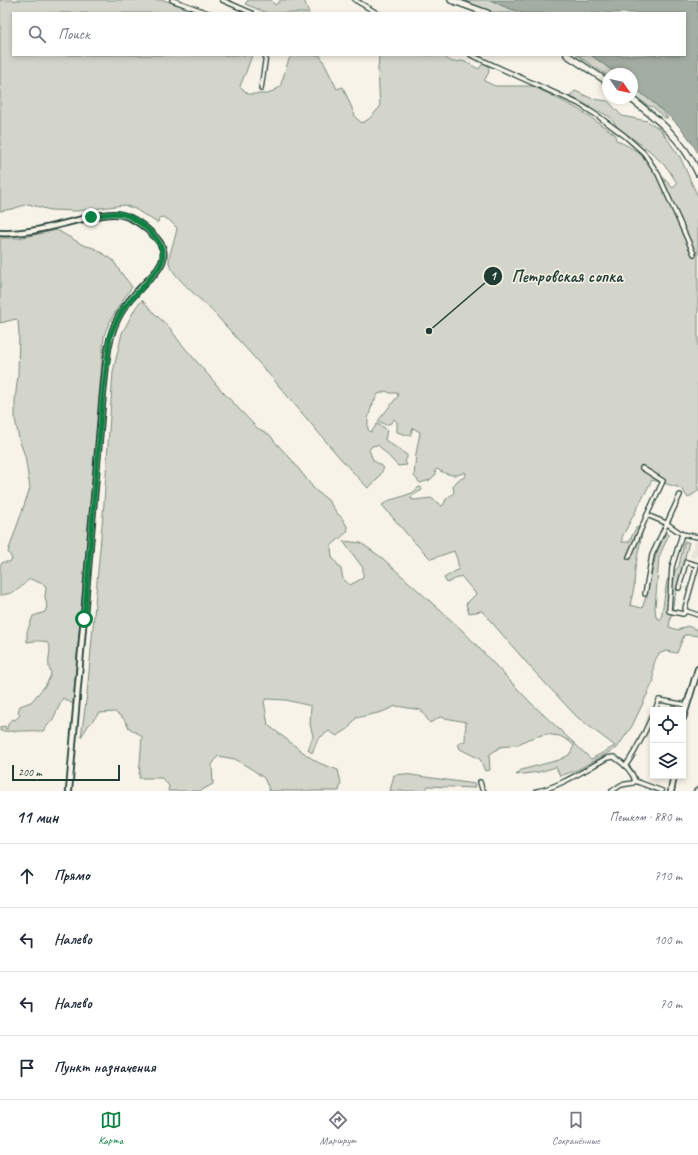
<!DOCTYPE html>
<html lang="ru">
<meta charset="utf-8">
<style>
:root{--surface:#fff;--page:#f2f2f3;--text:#1f2937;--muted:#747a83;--line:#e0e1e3;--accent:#0b8043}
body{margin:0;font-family:Caveat,sans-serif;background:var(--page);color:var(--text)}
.controls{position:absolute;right:12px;bottom:12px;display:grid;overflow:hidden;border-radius:0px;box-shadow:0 2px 6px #0003}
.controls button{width:36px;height:36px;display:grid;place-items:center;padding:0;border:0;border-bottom:1px solid var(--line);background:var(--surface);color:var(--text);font:20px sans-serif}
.compass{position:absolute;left:602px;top:68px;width:36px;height:36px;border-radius:50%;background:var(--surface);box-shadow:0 2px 6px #0003;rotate:124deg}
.scale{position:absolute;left:12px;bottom:10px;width:108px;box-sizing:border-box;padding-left:4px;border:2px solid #1f3d34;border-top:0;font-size:11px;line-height:14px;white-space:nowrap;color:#1f3d34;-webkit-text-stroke:3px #f7f3e8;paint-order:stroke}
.stop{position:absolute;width:12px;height:12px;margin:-9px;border:3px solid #0b8043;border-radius:50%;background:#fff}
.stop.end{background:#0b8043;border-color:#fff;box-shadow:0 1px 4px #0008}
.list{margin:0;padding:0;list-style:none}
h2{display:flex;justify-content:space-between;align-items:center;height:52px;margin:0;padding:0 16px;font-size:17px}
h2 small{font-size:13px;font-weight:400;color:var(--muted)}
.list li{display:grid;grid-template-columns:26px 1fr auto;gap:12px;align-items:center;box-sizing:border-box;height:64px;padding:0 16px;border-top:1px solid var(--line)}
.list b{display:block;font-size:15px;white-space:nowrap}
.list em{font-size:13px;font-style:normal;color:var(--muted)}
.icon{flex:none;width:22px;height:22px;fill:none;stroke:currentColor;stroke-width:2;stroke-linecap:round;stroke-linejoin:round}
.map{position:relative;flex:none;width:698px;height:791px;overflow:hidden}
.search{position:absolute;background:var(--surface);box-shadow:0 2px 6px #0003;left:12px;right:12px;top:12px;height:44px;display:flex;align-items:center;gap:10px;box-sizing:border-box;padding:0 14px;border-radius:0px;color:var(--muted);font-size:15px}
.sheet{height:308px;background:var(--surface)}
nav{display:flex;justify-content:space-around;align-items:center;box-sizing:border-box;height:56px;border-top:1px solid var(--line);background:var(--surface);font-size:11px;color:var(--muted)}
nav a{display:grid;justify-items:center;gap:2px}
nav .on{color:var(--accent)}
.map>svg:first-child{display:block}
.built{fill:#e5e4d9}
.green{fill:#d3d5ca;stroke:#79897f}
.water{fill:#a4ada3;stroke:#6f8077}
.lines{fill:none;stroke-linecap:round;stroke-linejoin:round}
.minor-casing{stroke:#1f3d34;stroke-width:6}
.tertiary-casing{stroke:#1f3d34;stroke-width:8}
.secondary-casing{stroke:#1f3d34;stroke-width:8}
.primary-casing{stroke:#1f3d34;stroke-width:8}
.minor{stroke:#f7f3e8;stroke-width:3.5}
.tertiary{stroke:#f7f3e8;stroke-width:4.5}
.secondary{stroke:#f7f3e8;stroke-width:5}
.primary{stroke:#f7f3e8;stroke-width:5.5}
.route{stroke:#0b8043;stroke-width:5}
.leader{fill:none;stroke:#1f3d34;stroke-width:1.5}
.callout-dot{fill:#1f3d34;stroke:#f7f3e8;stroke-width:1.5}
.mark-label{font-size:12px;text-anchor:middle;font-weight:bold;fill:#fff}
.callout-label{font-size:17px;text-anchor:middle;font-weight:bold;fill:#1f3d34;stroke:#f7f3e8;stroke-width:3;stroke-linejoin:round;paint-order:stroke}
</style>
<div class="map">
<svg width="698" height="791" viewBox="0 0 698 791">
<rect width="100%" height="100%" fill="#f7f3e8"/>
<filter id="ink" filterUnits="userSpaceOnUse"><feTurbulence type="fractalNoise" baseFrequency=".025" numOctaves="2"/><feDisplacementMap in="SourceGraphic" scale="8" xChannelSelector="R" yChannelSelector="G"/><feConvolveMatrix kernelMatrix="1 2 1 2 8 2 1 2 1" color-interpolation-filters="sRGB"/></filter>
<g filter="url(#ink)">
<path class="built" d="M695,541L698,542V551L696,558L690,557Z"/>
<g class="green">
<path d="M0,0H164L200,13H13V55H252L246,72L240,86L248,94H268L280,87L289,59L293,55H320L337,89L343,87L356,118L362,123L369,119L380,107L378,69L379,55H445L446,58L452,62L463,61L479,69L483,63L488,65L489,72L484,81L495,86H533L578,109L615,134L616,140L628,146L638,152L673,188L677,183L668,169L650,151L618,128L610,117L569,96L575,91L593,99L608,101L622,116L647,121L660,129L680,157L698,197V491L688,498L681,488L652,480L622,537V542H629L636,528L641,526L642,533L635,569L634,588L630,605L642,608L646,597L656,555L665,534H669L659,557L655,608L656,617L661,620L667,580L679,566L684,542H689L674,600L669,627L678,630L687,626L698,630V636L691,635H684L677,653L666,651L659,654C653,661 652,671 654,680L632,726L617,748L577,770L560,776L556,767L539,772L516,775L521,770L559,760L569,755L574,746L569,741L560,736L545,734L528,739L517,745L500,747L489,755L490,770L485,771L480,759L460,749L458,744L465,741L466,722L440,717L430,723L421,710L396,706L382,712L356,718L348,729L337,736L329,731L318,739L312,753L308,750L313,736L310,724L311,706L286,700L266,699L264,701L268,725L308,756L319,763L338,770L341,783L339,791H269V789L264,778L253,770L235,759L218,756L212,765L213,784L200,791H168L169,786L162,778H139L142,736L129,728L124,719L115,712L99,713L88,726L81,737L87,694L104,503L113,372L122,333L136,307L142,300L156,315L169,327L179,341L222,391L257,428L270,435L275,442L291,459L315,490L328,500L337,513L342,518L348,528L347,532L331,546L332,557L341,569L343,579L350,585L363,578V568L343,541L361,543L381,557L463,631L530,702L591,759L615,746L577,717L532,669L482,611L469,613L466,604L476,594L461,576L447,583L444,578L459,569L457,559L454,551L431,559L412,540L382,505L390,500L398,498L412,493L419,487H420L422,489V490L412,496L411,499L414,500L431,498L442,506L444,504L446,499L454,493L453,486L458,480L465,477L466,473L465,472C455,478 445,474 437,469L435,471L436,474L430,480L420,483L414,476L416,454L420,432L413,428L410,436L397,432V422L394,419L391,423L386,425L378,421L398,396L397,393H390L386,391L378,394C371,406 367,416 368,430L371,432L377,424L385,428L387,430L385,440L407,455V458L405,461L407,465L398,466L378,445L372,446L369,450L373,460L384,468L377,480L368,488C340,460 316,429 290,399C266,370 241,343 216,315C206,304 171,275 169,263C168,255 176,238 177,228L169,220L163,217L159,218L158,222H156L135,209L124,205L77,211L50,210L28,204L12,209L0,211Z"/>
<path d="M248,0H271L275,5L281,0H304L309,13H267L245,4Z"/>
<path d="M460,0H491L503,6L522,13H496Z"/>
<path d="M576,55H591L617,74H608V76L581,58V57Z"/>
<path d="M632,86L655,104L668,118H665L653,107L649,106L639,99L648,107V109L632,97Z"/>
<path d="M57,230L83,245L94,248L113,260L119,270L132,287C121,303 110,317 104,336L73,704L63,698L53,719L43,731C28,730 15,732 0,731V727L5,726L6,729H7C8,725 8,722 12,719L15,720L20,715L18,712L20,706L31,702L45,686L50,677L51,673C42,656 65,636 27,642V632L33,616L45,612L47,606L45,597L46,586L43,584L30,579C24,583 25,584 20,588C15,592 6,595 0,595V565L3,562H10L12,559L8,552L30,488L25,456L19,439L15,419V400L18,375L19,334L18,321L16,319L0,323V238H19Z"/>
<path d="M404,774L475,784L474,788L428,786L425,791H390L394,775Z"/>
</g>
<path class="water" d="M491,0H698V154C685,125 656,105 632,86V74H617L591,55H685V13H522L503,6Z"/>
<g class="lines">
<g class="minor-casing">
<g id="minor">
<path d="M172,0L208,13"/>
<path d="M222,0L252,13"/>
<path d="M355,0L377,13"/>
<path d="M471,55L579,104L598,116L625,136L644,153L658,174L694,254"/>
<path d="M261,89L266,55"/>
<path d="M647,515L666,523L682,534L698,537"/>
<path d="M682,534L672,567L669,611L683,614L686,611L698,615"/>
<path d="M629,557L647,515L663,481L642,468"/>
<path d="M679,588L686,562L697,565L685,608L686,611"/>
<path d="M645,594L652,555L680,495"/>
<path d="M655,710L659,700L687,705"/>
<path d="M626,765C637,750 645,732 653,714"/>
<path d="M480,782L482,789L484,791"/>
<path d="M537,791C558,788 588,768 607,758L614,757C623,763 632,770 635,781L662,791"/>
<path d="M612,791L621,785L633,783L635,781"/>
<path d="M696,791L698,789"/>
</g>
</g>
<g class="tertiary-casing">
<path id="tertiary" d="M0,233C29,235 59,224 87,218C96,216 105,214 114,214C127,214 139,222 149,231C157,238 166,247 163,259C161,269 150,278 143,285C133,296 122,308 116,322C106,344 106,370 103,394L69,791"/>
</g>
<g class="secondary-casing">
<g id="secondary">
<path d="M683,718L698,669"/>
<path d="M671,791L674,776"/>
</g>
</g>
<g class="primary-casing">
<g id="primary">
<path d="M451,0L487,13"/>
<path d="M567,55L608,82"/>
<path d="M630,98C658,119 683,140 698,173"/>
</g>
</g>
<use href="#minor" class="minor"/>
<use href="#tertiary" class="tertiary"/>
<use href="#secondary" class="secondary"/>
<use href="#primary" class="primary"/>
</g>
</g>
<g class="lines" filter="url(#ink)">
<path class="route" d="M84,619L103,394L110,336L116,322L123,309L159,268C161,264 163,261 163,256C164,239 137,218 122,214C112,212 101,215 91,217"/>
</g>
<path class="leader" d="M429 331L493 276"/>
<g class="callout-dot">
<circle cx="429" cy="331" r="4"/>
<circle cx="493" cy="276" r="10"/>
</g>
<g class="mark-label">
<text x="493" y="280">1</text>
</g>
<g class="callout-label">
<text x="567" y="282">Петровская сопка</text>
</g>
</svg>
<div class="controls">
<button><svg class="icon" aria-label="locate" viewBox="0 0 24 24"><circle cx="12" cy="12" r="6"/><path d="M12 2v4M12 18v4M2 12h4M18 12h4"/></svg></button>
<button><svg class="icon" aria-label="layers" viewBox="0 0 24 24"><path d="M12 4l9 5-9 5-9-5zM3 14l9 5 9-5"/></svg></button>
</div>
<svg class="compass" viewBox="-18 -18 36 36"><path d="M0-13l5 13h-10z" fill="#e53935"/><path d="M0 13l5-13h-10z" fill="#747a83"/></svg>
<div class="scale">200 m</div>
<div class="stop" style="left:84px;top:619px"></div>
<div class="stop end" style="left:91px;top:217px"></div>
<div class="search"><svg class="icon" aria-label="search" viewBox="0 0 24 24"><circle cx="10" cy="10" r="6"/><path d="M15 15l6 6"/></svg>Поиск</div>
</div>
<section class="sheet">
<h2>11 мин<small>Пешком · 880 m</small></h2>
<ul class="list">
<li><svg class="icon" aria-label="ahead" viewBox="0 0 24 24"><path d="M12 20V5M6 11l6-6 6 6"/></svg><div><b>Прямо</b></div><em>710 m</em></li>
<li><svg class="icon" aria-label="left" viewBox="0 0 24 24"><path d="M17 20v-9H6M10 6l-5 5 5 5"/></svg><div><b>Налево</b></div><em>100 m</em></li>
<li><svg class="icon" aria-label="left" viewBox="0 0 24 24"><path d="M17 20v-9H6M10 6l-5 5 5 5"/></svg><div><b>Налево</b></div><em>70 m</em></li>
<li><svg class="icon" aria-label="arrive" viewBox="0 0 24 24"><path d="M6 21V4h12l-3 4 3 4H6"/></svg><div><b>Пункт назначения</b></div></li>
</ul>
</section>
<nav>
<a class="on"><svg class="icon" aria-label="map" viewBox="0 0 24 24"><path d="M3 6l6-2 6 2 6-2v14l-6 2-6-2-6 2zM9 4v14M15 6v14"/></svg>Карта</a>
<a><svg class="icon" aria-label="directions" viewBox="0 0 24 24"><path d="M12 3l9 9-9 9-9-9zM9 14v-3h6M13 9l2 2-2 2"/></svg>Маршрут</a>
<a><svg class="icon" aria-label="saved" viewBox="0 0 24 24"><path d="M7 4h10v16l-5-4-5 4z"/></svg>Сохранённые</a>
</nav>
